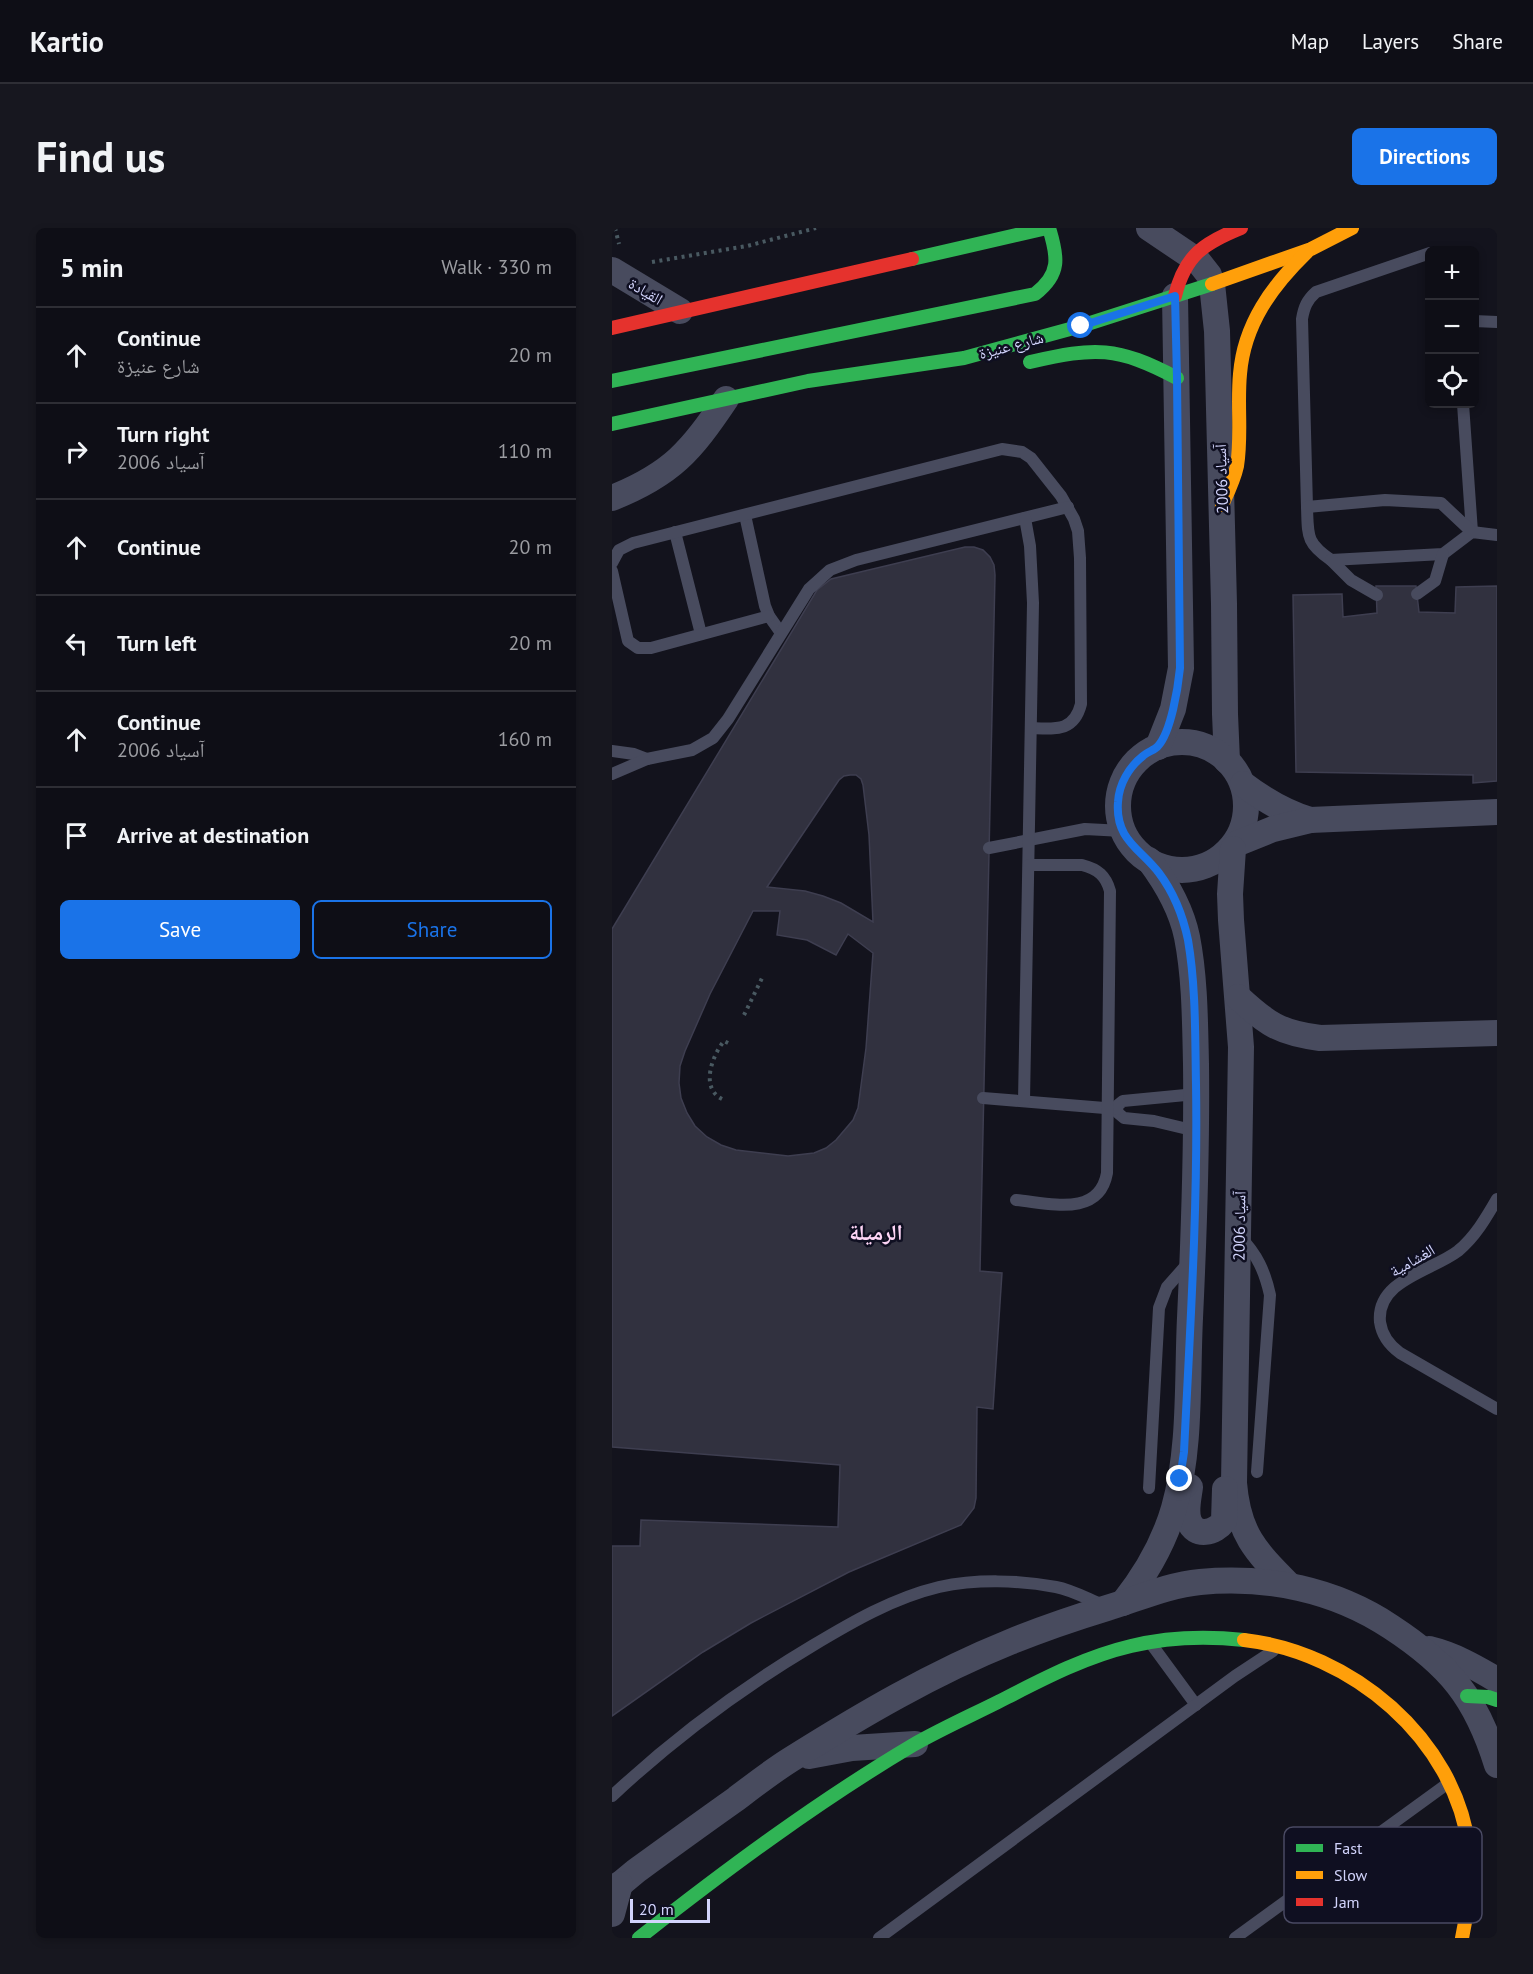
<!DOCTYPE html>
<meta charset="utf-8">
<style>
:root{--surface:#0e0e16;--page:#17171f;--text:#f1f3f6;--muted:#9b9ca1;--line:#2e2e35;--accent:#1a73e8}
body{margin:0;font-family:"PT Sans","Noto Naskh Arabic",sans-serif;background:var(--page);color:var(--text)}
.controls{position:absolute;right:18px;top:18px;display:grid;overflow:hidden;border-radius:9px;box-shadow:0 3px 9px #0003}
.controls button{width:54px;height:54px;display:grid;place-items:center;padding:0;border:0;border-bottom:2px solid var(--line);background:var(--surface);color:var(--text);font:30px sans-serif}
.scale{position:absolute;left:18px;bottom:15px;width:80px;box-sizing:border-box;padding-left:6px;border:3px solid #d2d4fc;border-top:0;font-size:16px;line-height:21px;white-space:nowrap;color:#d2d4fc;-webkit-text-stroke:4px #0f0f21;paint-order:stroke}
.stop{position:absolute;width:18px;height:18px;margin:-14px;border:4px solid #1a73e8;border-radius:50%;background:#fff}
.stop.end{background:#1a73e8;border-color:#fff;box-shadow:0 2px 6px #0008}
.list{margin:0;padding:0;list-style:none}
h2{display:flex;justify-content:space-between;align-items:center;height:78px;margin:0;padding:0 24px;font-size:26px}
h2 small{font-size:20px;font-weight:400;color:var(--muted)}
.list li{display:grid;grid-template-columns:39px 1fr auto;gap:18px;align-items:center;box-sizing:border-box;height:96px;padding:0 24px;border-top:2px solid var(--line)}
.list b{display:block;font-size:22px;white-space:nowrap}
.list p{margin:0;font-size:20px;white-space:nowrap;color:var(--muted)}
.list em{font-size:20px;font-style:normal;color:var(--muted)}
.actions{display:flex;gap:12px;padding:18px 24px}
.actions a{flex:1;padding:14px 0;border:2px solid var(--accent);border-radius:9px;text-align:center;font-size:21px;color:var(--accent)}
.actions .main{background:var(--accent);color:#fff}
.icon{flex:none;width:33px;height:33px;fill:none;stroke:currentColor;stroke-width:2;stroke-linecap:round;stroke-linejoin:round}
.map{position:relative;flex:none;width:885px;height:1710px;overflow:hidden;border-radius:9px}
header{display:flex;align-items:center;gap:36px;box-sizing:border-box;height:84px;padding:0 30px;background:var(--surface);border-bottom:2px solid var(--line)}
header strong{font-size:28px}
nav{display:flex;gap:33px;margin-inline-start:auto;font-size:21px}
.intro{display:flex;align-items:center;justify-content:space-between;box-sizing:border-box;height:144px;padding:0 36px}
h1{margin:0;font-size:42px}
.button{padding:15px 27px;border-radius:9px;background:var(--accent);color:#fff;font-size:21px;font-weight:700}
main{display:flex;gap:36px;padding:0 36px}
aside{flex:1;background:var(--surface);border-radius:9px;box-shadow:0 3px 9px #0003}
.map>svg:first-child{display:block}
.building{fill:#31313f;stroke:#3e3e50;stroke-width:1.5;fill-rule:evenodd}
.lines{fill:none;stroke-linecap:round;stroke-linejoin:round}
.path{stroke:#495961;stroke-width:4;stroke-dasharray:3 4.5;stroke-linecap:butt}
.lane{stroke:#484b5e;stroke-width:12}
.street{stroke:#484b5e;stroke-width:26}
.fast{stroke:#30b455;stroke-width:14}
.slow{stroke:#ff9f0a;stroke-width:14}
.jam{stroke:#e5322d;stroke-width:14}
.route{stroke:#1a73e8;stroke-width:8}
.labels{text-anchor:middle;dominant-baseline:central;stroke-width:5;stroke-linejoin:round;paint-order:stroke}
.street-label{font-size:16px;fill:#d2d4fc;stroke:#0f0f21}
.district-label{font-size:22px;font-weight:bold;fill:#fdd4f5;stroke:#0f0f21}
.key{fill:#0f0f21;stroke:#4a4a63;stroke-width:1.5}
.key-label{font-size:16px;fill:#d2d4fc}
</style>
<header>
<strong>Kartio</strong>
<nav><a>Map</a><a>Layers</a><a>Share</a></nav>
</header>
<div class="intro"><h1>Find us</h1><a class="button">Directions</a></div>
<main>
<aside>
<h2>5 min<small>Walk · 330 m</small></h2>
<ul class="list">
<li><svg class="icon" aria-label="ahead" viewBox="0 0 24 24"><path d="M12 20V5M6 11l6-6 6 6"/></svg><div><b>Continue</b><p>شارع عنيزة</p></div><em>20 m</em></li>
<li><svg class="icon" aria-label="right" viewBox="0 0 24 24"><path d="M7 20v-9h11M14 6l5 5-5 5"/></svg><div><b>Turn right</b><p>آسياد 2006</p></div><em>110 m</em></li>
<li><svg class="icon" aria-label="ahead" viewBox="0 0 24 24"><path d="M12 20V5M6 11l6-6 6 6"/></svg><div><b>Continue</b></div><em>20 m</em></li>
<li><svg class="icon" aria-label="left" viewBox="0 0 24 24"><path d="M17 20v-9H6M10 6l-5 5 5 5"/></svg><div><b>Turn left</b></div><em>20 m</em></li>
<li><svg class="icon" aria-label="ahead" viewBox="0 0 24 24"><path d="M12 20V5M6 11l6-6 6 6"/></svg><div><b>Continue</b><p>آسياد 2006</p></div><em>160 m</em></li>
<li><svg class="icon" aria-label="arrive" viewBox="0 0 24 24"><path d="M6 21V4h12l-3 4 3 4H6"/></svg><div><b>Arrive at destination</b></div></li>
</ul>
<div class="actions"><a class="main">Save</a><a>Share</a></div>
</aside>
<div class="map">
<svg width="885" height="1710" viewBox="0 0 885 1710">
<rect width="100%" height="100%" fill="#13131d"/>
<g class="building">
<path d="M353,319H362L371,322L378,329L382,337L383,347L368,1043L390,1045L381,1181L365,1179L364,1270L362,1280L349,1297L237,1344L139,1395L91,1424L0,1488V1318H28L29,1292L226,1299L228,1237L0,1219V701L205,362L219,351ZM238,547H244L249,551L251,557L257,607L261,694L229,675L211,668L193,663L155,659L227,552L232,548ZM141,683H168L165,707L195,712L224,727L236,706L261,725L254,820L246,880L241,892L224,912L214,920L202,925L176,928L124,922L109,917L95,909L83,898L75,885L69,870L67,855L68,838L73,823L98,766Z"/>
<path d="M764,358H804L807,384L843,385L844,359L885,358V553L861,555V547L684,544L681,367L730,366L731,389L765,385Z"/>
</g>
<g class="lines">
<g class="path">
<path d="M3,0L7,16"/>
<path d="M40,34L135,18L204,0"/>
<path d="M132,787L151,748"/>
<path d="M110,871C88,860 100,828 112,813L118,816"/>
</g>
<g class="lane">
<path d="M862,93L885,94"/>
<path d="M851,176L860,304"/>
<path d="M695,279L690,91C692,79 695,72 704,64L818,25"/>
<path d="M133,287L153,378L157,388L169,405"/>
<path d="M63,304L89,406"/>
<path d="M860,304L831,326L719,332C694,315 696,308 695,279L773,272L829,275L860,304L885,307"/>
<path d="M719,332L739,352L765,367"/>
<path d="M0,335L7,322L21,315L390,221L410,224L419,230L449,268L462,291L466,303L468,330L469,476C462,504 443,501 419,500"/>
<path d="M0,343L16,413L26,420H39L157,388"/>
<path d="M805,366L823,353L831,326"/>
<path d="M0,523L22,526L35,531"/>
<path d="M0,546L35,531L80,522L101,510L116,491L197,361L218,342L244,332L456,279"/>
<path d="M377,620L473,601L511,603"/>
<path d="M371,870L505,881"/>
<path d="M412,873L421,375L418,318L413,290"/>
<path d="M505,881L506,885L512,890L542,893L584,903"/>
<path d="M505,881L506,877L511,873L584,866"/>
<path d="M885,971C874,990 863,1009 846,1023C820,1043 764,1052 768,1094C770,1108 777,1117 788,1125L885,1181"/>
<path d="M404,972C437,975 487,990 495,945L498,663C494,648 486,641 470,637H417"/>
<path d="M628,1009C645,1026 653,1044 658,1067L645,1244"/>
<path d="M537,1260L547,1080L555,1059L578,1033"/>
<path d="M540,1417L584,1477"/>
<path d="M0,1568C61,1511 128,1461 200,1418C240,1394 281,1370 327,1359C364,1351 407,1352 444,1359C460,1362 476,1371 491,1377"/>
<path d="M267,1710L623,1448L661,1423"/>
<path d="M623,1710L835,1556"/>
</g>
<g class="street">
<path d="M537,0L586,33L597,47L600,56L605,103L612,376L613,486L615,533"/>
<path d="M0,42L68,83"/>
<path d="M0,270C60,246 79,223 114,171"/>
<circle cx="570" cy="578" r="64"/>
<path d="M546,519L561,481L569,440L563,68"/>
<path d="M631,556C652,572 672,584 698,592"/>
<path d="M624,616L661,601L698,592L885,584"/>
<path d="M621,621L618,666L619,692L629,819L622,1255C626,1305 643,1323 677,1357"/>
<path d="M626,769C655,796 668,805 708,810L885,805"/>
<path d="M578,1259C577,1268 573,1283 577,1293C583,1310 603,1305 612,1293L613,1261"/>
<path d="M511,1375C534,1346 552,1315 562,1280C579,1221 575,1150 578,1090C582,1005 585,920 584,836C583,794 583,750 575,709C569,680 555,656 537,632"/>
<path d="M817,1421C842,1427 863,1439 885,1452"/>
<path d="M197,1528L240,1520L303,1516"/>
<path d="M0,1663L24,1643C57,1619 90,1595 124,1571C141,1558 159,1544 178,1532C248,1488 321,1445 398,1414C430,1401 462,1390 495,1380C525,1371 556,1357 588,1354C655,1348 722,1361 779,1399C837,1437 864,1469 885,1537"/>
<path d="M0,1686L8,1656"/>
</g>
<g class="fast">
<path d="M300,31L435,0"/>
<path d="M418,134C484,119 504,118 565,150"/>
<path d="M0,153L423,66C449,46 446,29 437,0"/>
<path d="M0,196L196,153L352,130L469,98L600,56"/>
<path d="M855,1468L876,1469L885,1472"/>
<path d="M27,1710C115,1641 205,1574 301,1517C329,1501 358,1488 386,1474C429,1452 472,1429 519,1418C556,1409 595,1408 632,1412"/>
</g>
<g class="slow">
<path d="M600,56L699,21L740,0"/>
<path d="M610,277C616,264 622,252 625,238C630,208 625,177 628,146C632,96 660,58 695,24"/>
<path d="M632,1412C739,1424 843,1510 857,1620C861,1650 856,1680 850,1710"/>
</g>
<g class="jam">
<path d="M563,68C573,27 592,15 629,0"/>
<path d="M0,100L300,31"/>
</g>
</g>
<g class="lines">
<path class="route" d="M469,98L563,68L565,150L568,440C566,460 559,504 546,518C543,522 535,524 531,528C517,539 507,556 506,574C503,612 529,621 547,645C562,665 571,688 576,712C584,759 583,808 584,856C586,979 578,1102 572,1224L568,1251"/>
</g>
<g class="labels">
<g class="street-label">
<text transform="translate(34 63) rotate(31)">القيادة</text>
<text transform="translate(399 117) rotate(-15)">شارع عنيزة</text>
<text transform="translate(609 251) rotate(-92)">آسياد 2006</text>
<text transform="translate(627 998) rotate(-89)">آسياد 2006</text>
<text transform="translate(800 1032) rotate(-30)">الغشامية</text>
</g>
<g class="district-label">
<text x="264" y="1004">الرميلة</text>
</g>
</g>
<rect x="672" y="1599" width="198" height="96" rx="9" class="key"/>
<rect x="684" y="1616" width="27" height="8" fill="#30b455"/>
<rect x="684" y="1643" width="27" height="8" fill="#ff9f0a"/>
<rect x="684" y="1670" width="27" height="8" fill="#e5322d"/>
<g class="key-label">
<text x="722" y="1626">Fast</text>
<text x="722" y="1653">Slow</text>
<text x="722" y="1680">Jam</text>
</g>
</svg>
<div class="controls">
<button>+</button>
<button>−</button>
<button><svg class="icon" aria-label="locate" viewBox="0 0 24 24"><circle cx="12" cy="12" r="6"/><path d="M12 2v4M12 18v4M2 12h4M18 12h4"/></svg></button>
</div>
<div class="scale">20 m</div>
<div class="stop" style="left:469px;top:98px"></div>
<div class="stop end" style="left:568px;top:1251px"></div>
</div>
</main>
